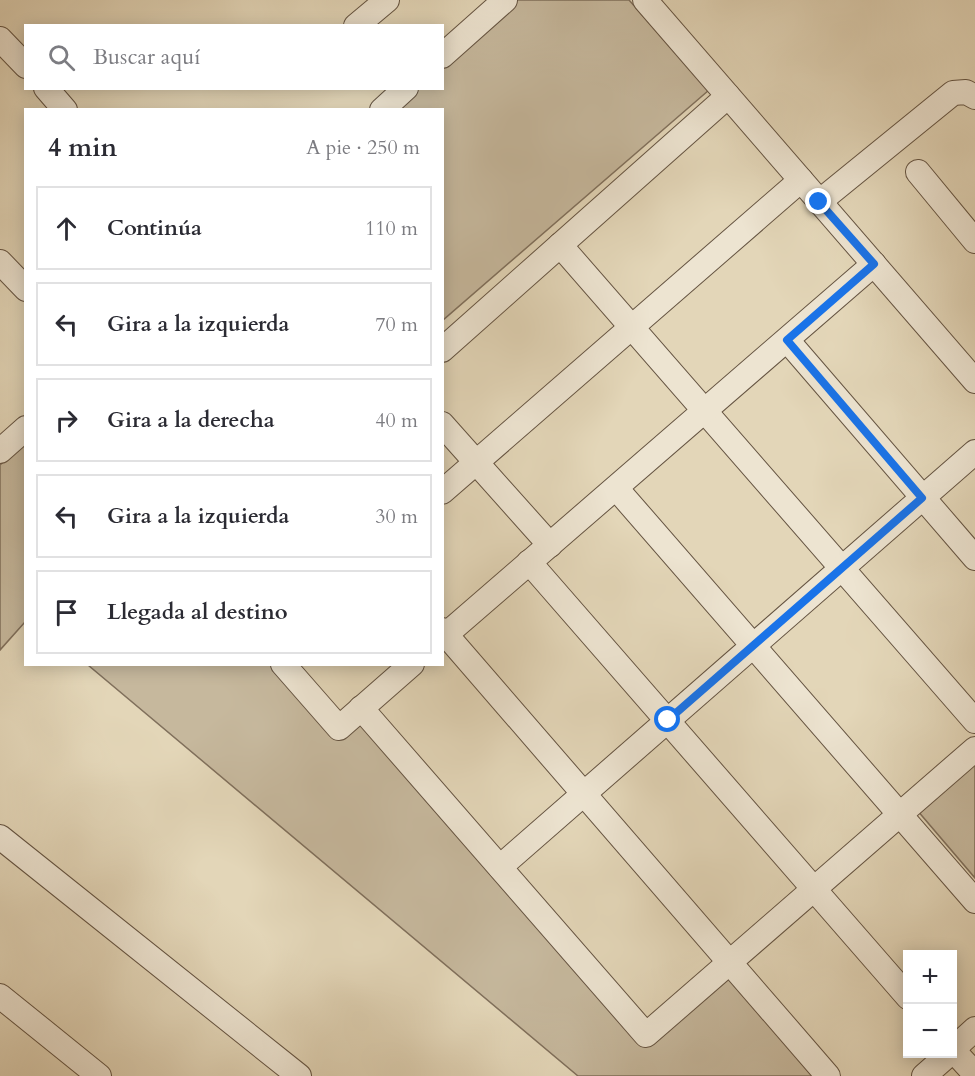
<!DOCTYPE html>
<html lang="es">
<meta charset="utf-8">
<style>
:root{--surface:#fff;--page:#f2f2f3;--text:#2b2b33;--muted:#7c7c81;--line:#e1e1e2}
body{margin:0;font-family:Cardo,serif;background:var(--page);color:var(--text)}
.controls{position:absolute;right:18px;bottom:18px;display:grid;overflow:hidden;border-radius:0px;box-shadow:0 3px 15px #0003}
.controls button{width:54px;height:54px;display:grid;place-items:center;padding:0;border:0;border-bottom:2px solid var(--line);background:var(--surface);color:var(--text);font:30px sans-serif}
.stop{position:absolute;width:18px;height:18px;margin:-14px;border:4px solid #1a73e8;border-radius:50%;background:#fff}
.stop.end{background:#1a73e8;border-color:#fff;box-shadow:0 2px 6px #0008}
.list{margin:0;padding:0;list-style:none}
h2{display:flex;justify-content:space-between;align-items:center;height:78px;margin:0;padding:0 24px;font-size:26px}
h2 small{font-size:20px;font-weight:400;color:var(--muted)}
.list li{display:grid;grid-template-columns:39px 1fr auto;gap:18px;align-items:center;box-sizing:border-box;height:84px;margin:0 12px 12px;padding:0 12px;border:2px solid var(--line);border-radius:0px}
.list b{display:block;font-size:22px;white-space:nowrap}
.list em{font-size:20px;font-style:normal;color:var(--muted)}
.icon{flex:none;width:33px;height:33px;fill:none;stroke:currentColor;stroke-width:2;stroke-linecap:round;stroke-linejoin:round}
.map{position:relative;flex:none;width:975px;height:1076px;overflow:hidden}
.search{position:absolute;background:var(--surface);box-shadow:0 3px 15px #0003;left:24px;top:24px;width:420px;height:66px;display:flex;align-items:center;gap:15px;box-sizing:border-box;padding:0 21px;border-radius:0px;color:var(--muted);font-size:22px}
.panel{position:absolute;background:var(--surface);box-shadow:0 3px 15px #0003;left:24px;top:108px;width:420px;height:558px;border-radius:0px}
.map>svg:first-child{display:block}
.green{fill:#c6b89d;stroke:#80705c;stroke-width:1.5}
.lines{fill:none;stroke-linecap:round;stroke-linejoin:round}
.minor-casing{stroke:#655442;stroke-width:26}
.minor{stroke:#ede4d1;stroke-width:24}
.route{stroke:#1a73e8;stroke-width:8}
</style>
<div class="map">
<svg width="975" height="1076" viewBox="0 0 975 1076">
<rect width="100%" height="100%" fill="#e3d6b8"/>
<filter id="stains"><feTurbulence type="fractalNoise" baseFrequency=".00333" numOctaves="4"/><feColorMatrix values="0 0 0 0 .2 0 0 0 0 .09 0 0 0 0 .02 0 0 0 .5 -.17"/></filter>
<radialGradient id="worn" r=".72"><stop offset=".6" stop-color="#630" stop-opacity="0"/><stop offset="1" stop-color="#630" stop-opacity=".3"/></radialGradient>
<g class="green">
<path d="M516,0H629L709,90L443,320L442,110H394L417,89L442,88L443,66Z"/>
<path d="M25,442V622L0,650V465Z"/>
<path d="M88,665H274L338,738L362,717L644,1045L728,971L819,1076H578Z"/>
<path d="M975,760V878L917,810Z"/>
</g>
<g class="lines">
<g class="minor-casing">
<g id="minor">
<path d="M645,0L975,381"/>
<path d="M356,26L387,0"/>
<path d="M0,39L26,66"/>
<path d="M442,56L505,0"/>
<path d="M46,88L65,110"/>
<path d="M382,110L406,88"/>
<path d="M918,172L975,241"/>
<path d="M819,202L953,93L966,92L975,97"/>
<path d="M560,245L975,721"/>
<path d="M0,262L26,289"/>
<path d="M787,340L975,558"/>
<path d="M442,350L728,96"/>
<path d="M442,424L550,545"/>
<path d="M0,451L26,428"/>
<path d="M616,488L975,901"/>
<path d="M442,492L801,180"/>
<path d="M529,562L908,997"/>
<path d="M442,630L828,1076"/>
<path d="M442,638L874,264"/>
<path d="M283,664L339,728L412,664"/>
<path d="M361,708L646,1035L975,749"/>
<path d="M0,837L299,1076"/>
<path d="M500,867L975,452"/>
<path d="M0,996L99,1076"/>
<path d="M952,1049L975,1074"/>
<path d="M952,1050L975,1029"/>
<path d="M924,1076L949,1054"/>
</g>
</g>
<use href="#minor" class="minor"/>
</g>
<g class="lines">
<path class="route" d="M668,720L922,498L787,340L874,264L819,202"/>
</g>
<rect width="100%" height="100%" filter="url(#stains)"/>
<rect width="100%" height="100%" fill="url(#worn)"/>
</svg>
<div class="controls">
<button>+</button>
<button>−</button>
</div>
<div class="stop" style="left:668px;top:720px"></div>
<div class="stop end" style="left:819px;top:202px"></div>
<div class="search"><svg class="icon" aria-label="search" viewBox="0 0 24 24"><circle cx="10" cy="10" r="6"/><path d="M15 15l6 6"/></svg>Buscar aquí</div>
<section class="panel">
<h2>4 min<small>A pie · 250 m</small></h2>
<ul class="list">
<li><svg class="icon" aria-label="ahead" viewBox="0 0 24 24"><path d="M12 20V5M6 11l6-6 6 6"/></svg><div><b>Continúa</b></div><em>110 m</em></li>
<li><svg class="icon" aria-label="left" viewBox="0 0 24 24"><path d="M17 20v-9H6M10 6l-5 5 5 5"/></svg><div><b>Gira a la izquierda</b></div><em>70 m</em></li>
<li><svg class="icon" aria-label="right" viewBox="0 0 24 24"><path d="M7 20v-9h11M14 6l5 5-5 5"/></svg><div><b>Gira a la derecha</b></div><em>40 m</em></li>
<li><svg class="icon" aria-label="left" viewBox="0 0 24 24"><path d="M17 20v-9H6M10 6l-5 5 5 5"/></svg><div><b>Gira a la izquierda</b></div><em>30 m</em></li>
<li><svg class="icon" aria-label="arrive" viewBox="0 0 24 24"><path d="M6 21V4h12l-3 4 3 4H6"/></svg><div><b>Llegada al destino</b></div></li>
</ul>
</section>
</div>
